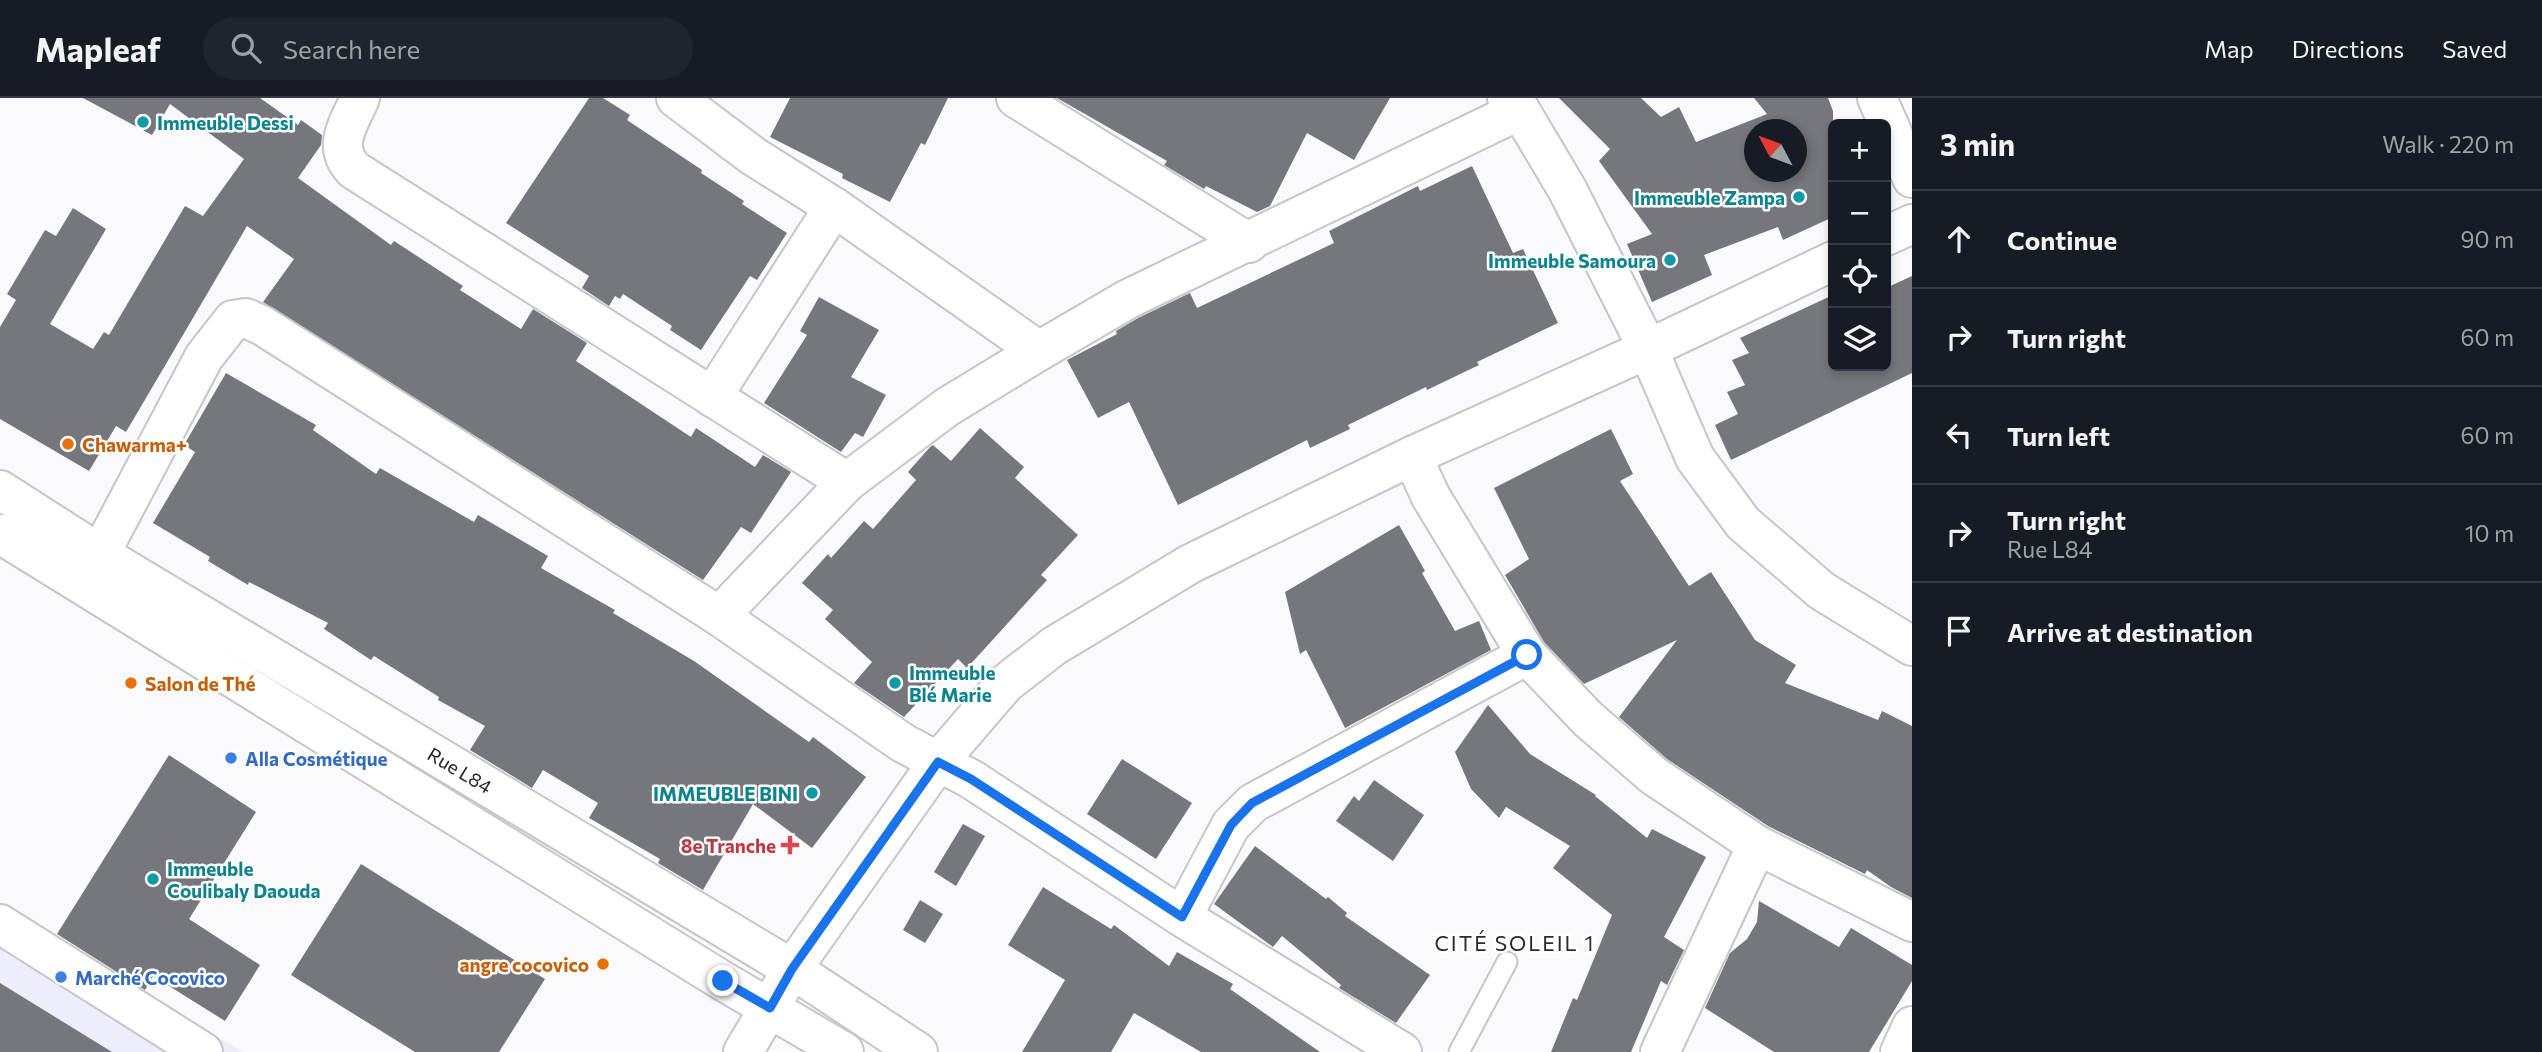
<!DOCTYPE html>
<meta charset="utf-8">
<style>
:root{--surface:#171b24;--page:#20242c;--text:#f1f3f6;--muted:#9ea1a6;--line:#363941}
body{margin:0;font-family:Commissioner,sans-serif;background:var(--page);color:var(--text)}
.controls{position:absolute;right:21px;top:21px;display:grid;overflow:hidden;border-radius:10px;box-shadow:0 4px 10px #0003}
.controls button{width:63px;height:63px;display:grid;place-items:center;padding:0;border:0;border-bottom:2px solid var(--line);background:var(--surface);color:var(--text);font:35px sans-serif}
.compass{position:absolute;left:1744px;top:21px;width:63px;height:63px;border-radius:50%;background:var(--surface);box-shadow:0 4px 10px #0003;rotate:311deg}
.stop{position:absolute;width:21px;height:21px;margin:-16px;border:5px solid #1a73e8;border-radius:50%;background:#fff}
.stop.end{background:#1a73e8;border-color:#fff;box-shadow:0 2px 7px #0008}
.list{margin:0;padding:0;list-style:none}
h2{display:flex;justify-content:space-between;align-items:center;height:91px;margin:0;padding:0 28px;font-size:30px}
h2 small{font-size:23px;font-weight:400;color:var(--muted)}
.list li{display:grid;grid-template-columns:46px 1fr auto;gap:21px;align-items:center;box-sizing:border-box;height:98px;padding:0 28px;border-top:2px solid var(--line)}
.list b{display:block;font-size:26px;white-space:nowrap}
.list p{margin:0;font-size:23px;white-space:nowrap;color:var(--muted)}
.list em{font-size:23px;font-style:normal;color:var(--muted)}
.icon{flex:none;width:38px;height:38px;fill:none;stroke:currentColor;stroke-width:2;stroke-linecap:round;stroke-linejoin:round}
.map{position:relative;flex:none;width:1912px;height:954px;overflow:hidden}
header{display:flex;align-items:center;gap:42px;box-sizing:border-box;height:98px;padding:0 35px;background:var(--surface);border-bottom:2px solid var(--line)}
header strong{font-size:33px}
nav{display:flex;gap:38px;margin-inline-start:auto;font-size:24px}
.search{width:490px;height:63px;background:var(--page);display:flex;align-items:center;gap:18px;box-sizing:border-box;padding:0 24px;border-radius:38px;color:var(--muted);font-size:26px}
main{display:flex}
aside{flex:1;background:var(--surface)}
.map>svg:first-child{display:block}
.built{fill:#ededfc}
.building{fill:#76767d;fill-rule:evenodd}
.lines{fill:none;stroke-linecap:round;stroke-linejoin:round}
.lane-casing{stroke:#c5c5cc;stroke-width:23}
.street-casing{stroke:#c5c5cc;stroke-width:42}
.secondary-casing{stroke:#c5c5cc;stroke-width:42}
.lane{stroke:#fff;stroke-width:19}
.street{stroke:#fff;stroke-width:38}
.secondary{stroke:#fff;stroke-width:38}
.route{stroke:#1a73e8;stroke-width:9}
.culture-dot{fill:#0f9aa8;stroke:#fff;stroke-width:2.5}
.food-dot{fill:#e8710a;stroke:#fff;stroke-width:2.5}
.shop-dot{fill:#3f7fe0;stroke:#fff;stroke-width:2.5}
.health-dot{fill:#e0444e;stroke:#fff;stroke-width:2.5}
.labels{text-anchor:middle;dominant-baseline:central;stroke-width:5;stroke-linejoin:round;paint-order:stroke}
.culture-label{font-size:19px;font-weight:bold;fill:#0d838f;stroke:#fff;text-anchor:start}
.food-label{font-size:19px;font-weight:bold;fill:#c56008;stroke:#fff;text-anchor:start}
.shop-label{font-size:19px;font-weight:bold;fill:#366cbe;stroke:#fff;text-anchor:start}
.street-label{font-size:19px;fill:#262629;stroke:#fff}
.health-label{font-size:19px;font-weight:bold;fill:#be3a42;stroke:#fff;text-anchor:end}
.neighbourhood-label{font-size:21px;letter-spacing:2px;fill:#2a2a30;stroke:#fff}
</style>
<header>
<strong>Mapleaf</strong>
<div class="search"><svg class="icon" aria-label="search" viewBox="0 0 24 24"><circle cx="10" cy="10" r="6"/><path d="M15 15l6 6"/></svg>Search here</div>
<nav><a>Map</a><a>Directions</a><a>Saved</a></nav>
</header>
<main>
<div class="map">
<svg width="1912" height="954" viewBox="0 0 1912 954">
<rect width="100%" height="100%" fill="#f9f9fe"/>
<path class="built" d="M0,805L243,954H0Z"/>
<g class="building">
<path d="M83,0H260L298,27L301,22L322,37L321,47L298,80L391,147L394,143L463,188L460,192L521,231L533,211L587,245L576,263L691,339L696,330L755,369L763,357L791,374L751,435L741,429L703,482L263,204L294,161L247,128L126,334L116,328L89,373L0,321V229L16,202L7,196L45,132L56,138L73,110L106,131L50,226L93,251L104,234L109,237L185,108L203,118L244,61L170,6L152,37Z"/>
<path d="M589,0H603L630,17L627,22L702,72L701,75L744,103L742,106L787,135L757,182L750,178L701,252L670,232L672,228L623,196L620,201L615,198L609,208L582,190L589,178L506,125Z"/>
<path d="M790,0H948L925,47L921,45L890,104L842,80L843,76L770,39Z"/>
<path d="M1057,0H1390L1354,62L1307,35L1270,108L1257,114L1206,88L1204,91L1164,67L1167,63Z"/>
<path d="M1559,0H1641L1661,19L1679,9L1696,44L1767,16L1754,0H1828L1833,13V119L1783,142L1778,129L1704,157L1712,177L1652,204L1627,146L1652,136L1599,63L1610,51ZM1754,32H1796V74H1754Z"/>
<path d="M1472,68L1513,155L1523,151L1558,225L1477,264L1479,267L1427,292L1426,289L1348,327L1350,331L1310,350L1307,342L1178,407L1129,304L1098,320L1067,262L1117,236L1116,233L1138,220L1190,195L1197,210L1334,145L1329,133L1418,88L1420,93Z"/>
<path d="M1912,178V275L1731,362L1715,327L1738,316L1727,294L1745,287L1732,262L1749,255L1740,240L1833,197V268H1886V190Z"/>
<path d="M819,199L879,232L851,279L886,297L863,339L855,335L841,354L764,305L807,237L800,233Z"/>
<path d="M226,275L316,327L313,332L376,376L380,370L474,424L478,417L548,458L541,470L615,512L613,515L694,563L809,644L813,639L866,679L812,750L753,706L703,792L658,765L660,761L589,720L598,705L543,672L532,690L470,652L485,628L438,602L439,599L374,558L371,562L324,531L328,525L249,484L248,487L208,463L210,459L153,425L195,354L184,347Z"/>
<path d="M980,330L1024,369L1015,380L1078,437L1041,477L1047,482L967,570L958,561L904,619L854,585L872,564L825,521L833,512L802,485L828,456L831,460L864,423L873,431L916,382L908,374L930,349L933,347L951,363Z"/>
<path d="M1611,331L1633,376L1620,383L1689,488L1711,474L1755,542L1796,567L1785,585L1878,622L1882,613L1912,628V800L1891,789L1867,772L1865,776L1768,728L1667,661L1619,619L1677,542L1584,586L1544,544L1505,477L1529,461L1494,390Z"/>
<path d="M1399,427L1425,473L1422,475L1455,533L1479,523L1491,552L1345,630L1306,552L1300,556L1285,494Z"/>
<path d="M1488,607L1530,656L1596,697L1595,698L1647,740L1652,731L1706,759L1664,839L1684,852L1667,887L1661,883L1631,954H1551L1573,900L1577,902L1612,817L1553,770L1570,748L1506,709L1499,720L1471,691L1455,654Z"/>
<path d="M169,657L256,714L189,821L260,867L225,923L153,878L145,892L57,836Z"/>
<path d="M1122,661L1192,705L1156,761L1087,716Z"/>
<path d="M1374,682L1424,717L1393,763L1336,723L1354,698L1359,703Z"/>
<path d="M963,726L985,738L956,788L934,774Z"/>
<path d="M1255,748L1326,801L1328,799L1347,815L1345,818L1430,877L1396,925L1339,890L1341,887L1282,838L1273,849L1214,806Z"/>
<path d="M361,766L545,881L499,954H415L291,877Z"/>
<path d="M1043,789L1111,831L1114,827L1169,868L1177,854L1233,886L1230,891L1320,954H1201L1134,915L1111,954H1022L1065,882L1008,847Z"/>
<path d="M920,802L943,816L925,845L903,832Z"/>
<path d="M1759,803L1839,849L1851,830L1912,867V883L1869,954H1774L1705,910L1730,855L1747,841L1757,824Z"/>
<path d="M0,885L112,954H0Z"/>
</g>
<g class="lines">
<g class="lane-casing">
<path id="lane" d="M1459,954L1507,864"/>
</g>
<g class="street-casing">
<g id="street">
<path d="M360,0C349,26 331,48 354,72L847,384"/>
<path d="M676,0L753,58L834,109L712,299"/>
<path d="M1016,0L1249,145"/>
<path d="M1507,0L1520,12L1567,91L1648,251L1695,360L1743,425L1822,493L1912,548"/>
<path d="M1877,0L1912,80"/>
<path d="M834,109L1039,253"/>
<path d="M1886,138L1912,126"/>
<path d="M1412,358L1431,399L1527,557L1588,621L1654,678L1757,747L1912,824"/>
<path d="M100,456L204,259L233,222L246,220L263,228L719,518L903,645L971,681L1182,819L1402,954"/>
<path d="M719,518L847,384L947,309L1039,253L1128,201L1520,12"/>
<path d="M1182,819L1231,727L1253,705L1527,557"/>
<path d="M0,826L203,954"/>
<path d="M792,871L938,664L1005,586L1054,548L1190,466L1412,358L1648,251L1833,163"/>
<path d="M1660,954L1757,747"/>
<path d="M1900,954L1912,928"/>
</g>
</g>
<g class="secondary-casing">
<g id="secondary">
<path d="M0,392L100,456L792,871L918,954"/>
<path d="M0,436L723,883L844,954"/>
<path d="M743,954L781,890"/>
</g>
</g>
<use href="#lane" class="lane"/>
<use href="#street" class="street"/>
<use href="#secondary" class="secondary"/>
</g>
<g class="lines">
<path class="route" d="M723,883L770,910L792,871L938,664L971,681L1182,819L1231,727L1252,705L1527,557"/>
</g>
<g class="culture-dot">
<circle cx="143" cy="24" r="7"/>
<circle cx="1799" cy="99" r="7"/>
<circle cx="1670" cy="162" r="7"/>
<circle cx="895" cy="585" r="7"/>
<circle cx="812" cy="695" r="7"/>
<circle cx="153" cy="781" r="7"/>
</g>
<g class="food-dot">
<circle cx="68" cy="346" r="7"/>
<circle cx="131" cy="585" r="7"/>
<circle cx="603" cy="866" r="7"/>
</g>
<g class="shop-dot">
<circle cx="231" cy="660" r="7"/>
<circle cx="61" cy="879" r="7"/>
</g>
<path class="health-dot" d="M786.5 736.5h7v7h7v7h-7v7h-7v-7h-7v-7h7z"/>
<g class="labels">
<g class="culture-label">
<text x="157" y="24">Immeuble Dessi</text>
<text x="1785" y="99" text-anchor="end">Immeuble Zampa</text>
<text x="1656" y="162" text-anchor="end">Immeuble Samoura</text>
<text x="909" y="574">Immeuble<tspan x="909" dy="22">Blé Marie</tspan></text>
<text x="798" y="695" text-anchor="end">IMMEUBLE BINI</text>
<text x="167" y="770">Immeuble<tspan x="167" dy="22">Coulibaly Daouda</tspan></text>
</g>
<g class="food-label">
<text x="82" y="346">Chawarma+</text>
<text x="145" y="585">Salon de Thé</text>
<text x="589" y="866" text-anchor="end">angre cocovico</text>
</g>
<g class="shop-label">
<text x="245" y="660">Alla Cosmétique</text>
<text x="75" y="879">Marché Cocovico</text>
</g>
<g class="street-label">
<text transform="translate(460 672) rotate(31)">Rue L84</text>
</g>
<g class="health-label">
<text x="776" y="747">8e Tranche</text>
</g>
<g class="neighbourhood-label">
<text x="1515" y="844">CITÉ SOLEIL 1</text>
</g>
</g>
</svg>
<div class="controls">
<button>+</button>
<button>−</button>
<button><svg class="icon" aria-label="locate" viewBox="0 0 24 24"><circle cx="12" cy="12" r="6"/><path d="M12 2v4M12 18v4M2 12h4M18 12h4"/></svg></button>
<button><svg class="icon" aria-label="layers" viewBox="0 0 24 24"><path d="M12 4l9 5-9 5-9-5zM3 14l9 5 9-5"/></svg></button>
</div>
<svg class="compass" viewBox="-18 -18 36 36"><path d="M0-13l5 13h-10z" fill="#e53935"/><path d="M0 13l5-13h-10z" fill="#9ea1a6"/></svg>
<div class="stop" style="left:1527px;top:557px"></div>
<div class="stop end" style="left:723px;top:883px"></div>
</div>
<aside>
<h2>3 min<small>Walk · 220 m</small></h2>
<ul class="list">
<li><svg class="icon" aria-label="ahead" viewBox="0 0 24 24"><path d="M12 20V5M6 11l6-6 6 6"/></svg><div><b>Continue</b></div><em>90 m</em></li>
<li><svg class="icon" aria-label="right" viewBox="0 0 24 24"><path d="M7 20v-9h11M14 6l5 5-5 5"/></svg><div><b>Turn right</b></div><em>60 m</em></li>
<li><svg class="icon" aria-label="left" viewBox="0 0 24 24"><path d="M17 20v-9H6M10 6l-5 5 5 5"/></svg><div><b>Turn left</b></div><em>60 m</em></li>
<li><svg class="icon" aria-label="right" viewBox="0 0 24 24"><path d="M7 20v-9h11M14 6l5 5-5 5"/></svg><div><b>Turn right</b><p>Rue L84</p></div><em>10 m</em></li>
<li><svg class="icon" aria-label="arrive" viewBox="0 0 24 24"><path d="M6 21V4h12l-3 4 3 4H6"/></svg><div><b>Arrive at destination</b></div></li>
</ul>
</aside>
</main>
